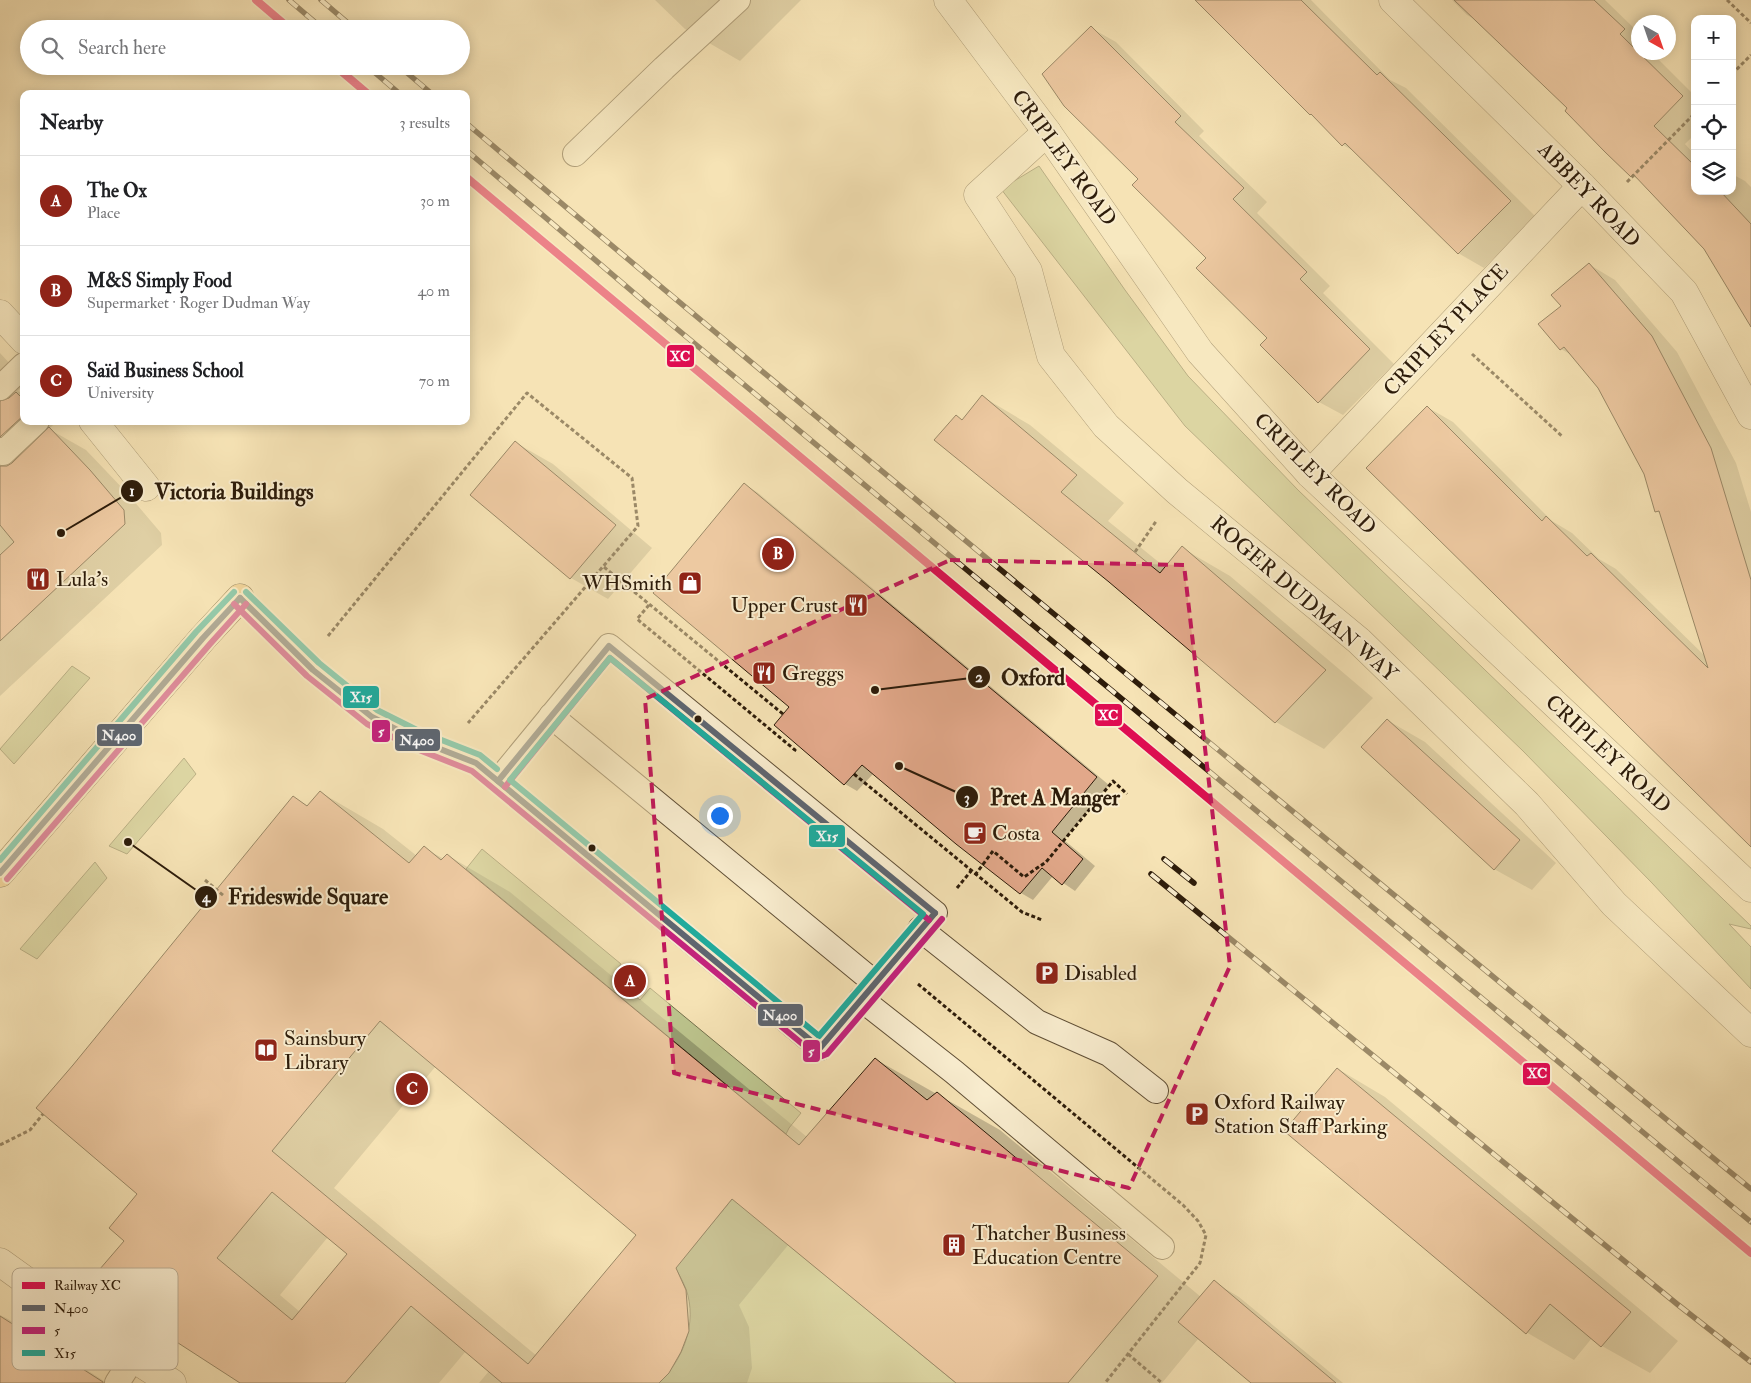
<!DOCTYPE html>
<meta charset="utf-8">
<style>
:root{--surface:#fff;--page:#f6f6f6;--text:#202124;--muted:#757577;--line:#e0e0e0;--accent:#8f2418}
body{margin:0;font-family:"IM FELL Double Pica",serif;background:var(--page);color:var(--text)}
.controls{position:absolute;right:15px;top:15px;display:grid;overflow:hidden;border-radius:10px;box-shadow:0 2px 12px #0003}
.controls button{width:45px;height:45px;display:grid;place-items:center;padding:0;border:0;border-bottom:1px solid var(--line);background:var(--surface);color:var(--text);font:25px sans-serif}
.compass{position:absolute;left:1631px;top:15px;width:45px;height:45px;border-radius:50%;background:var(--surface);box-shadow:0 2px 12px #0003;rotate:140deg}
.you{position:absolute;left:719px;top:815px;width:18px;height:18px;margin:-12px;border:4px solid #fff;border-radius:50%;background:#1a73e8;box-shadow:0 0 0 8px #1a73e833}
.badge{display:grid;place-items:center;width:32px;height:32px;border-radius:50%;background:var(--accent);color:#fff;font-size:16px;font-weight:700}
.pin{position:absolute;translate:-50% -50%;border:2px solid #fff;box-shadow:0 1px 5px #0006}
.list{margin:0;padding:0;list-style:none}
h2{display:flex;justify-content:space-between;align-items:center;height:65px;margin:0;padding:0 20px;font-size:21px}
h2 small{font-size:16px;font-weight:400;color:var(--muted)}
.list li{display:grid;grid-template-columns:32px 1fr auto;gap:15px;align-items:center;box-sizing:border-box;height:90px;padding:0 20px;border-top:1px solid var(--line)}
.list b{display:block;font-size:19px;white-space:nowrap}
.list p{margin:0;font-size:16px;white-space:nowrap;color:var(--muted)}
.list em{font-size:16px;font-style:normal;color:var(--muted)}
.icon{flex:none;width:28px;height:28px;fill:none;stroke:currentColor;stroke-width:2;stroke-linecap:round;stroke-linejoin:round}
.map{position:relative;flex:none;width:1751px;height:1383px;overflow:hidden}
.search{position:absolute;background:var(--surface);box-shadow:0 2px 12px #0003;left:20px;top:20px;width:450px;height:55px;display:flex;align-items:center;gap:12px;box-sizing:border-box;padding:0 18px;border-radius:28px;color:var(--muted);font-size:19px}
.panel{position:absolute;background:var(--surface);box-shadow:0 2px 12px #0003;left:20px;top:90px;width:450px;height:335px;border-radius:10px}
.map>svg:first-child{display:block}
.green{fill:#bcc48d;stroke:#74704c}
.shadow{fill:#0003;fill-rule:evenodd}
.building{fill:#e2a88a;stroke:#2d1c0a;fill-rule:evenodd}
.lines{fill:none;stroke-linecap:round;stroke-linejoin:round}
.service-casing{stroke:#5f4e35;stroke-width:26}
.minor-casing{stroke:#5f4e35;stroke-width:29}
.primary-casing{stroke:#2d1c0a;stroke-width:29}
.path{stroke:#2d1c0a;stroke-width:3;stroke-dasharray:4 2.5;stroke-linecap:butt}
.service{stroke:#f9edcf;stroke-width:24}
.minor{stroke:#f9edcf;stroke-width:28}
.primary{stroke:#ebc27a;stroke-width:28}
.rail-casing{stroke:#2d1c0a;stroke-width:5.5}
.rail{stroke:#f9edcf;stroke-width:4;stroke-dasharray:11;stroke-linecap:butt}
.bus-1-casing{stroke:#f9edcf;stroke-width:10}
.bus-2-casing{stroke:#f9edcf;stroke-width:10}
.bus-3-casing{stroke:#f9edcf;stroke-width:10}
.bus-1{stroke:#5e6671;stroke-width:6}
.bus-2{stroke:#c4227d;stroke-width:6}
.bus-3{stroke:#1fac9e;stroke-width:6}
.rail-1-casing{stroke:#f9edcf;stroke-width:11}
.rail-1{stroke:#df0d52;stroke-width:8}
.marked{fill:none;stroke:#c2185b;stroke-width:4;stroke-dasharray:10 6;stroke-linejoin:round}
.bus-dot{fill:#2d1c0a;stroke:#f9edcf;stroke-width:2}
.labels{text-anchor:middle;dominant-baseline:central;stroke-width:4;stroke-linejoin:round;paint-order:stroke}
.street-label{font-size:21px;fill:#2d1c0a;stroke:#f9edcf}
.poi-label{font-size:21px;fill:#2d1c0a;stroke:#f9edcf;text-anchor:start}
.key{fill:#f9edcf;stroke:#bcae94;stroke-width:1}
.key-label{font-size:14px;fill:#2d1c0a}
.leader{fill:none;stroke:#2d1c0a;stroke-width:2}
.callout-dot{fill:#2d1c0a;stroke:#f9edcf;stroke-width:2}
.mark-label{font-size:15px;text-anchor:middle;font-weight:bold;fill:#fff}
.callout-label{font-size:22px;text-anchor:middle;font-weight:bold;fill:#2d1c0a;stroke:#f9edcf;stroke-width:4;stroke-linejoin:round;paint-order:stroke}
.line-badge{stroke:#f9edcf;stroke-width:2}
.badge-label{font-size:14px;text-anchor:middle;font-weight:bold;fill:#fff}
</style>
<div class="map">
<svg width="1751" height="1383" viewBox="0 0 1751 1383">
<rect width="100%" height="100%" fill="#f6e3b5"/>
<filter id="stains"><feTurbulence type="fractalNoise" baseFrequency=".004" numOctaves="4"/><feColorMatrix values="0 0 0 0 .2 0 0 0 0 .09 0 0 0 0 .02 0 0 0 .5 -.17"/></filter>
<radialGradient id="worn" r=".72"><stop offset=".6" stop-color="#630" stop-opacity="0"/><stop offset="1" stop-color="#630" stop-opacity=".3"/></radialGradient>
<g class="green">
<path d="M1039,166L1125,290L1188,376L1298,490L1751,926V929L1729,924L1751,947V989L1652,883L1523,751L1185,426L1001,189Z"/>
<path d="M72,666L90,678L14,764L0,749Z"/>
<path d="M184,758L196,774L127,854L109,846Z"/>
<path d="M482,849L621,964L612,977L640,1000L650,988L801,1113L789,1128L786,1134L466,869Z"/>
<path d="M95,862L107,878L37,959L20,949Z"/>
<path d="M733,1198L750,1213L956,1383H659C683,1360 698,1323 686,1289C683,1281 678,1273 674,1265L692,1248Z"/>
</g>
<g class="shadow">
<path d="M655,0H801L740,61L685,29Z"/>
<path d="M1197,0H1311L1390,80L1406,88L1535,216L1484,268L1458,253L1357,153L1343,145Z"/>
<path d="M1452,0H1605L1638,32V52H1651L1695,96V134L1685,144L1695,155V191H1732V174L1745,181L1751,187V327L1705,248L1643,182L1632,176L1569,108L1480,22L1467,15Z"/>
<path d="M1091,28L1116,42L1204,131L1199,136L1267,202L1257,213L1330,286L1323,293L1394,364L1343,415L1319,402L1208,258L1140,179Z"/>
<path d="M1590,265L1615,280L1677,352L1736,463L1751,512V844L1427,407L1453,422L1552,521L1572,533L1599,559L1616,569L1706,657L1661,514L1656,511L1645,473L1599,387L1573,356L1561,349L1562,306Z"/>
<path d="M0,353L24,379V384L18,391L24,394V421H53L55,423L49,429L86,450L127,493L161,533L162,545L0,696V478L31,446L6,432L0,426Z"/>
<path d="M983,397L1030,425L1124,503L1108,521L1166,568L1182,548L1230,576L1373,698L1324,749L1276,722L956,416L963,420Z"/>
<path d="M516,443L553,464L652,548L608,599L571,578Z"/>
<path d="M745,485L757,492L1109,785L1064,840L1095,866L1075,891L1053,876L1033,900L1021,893L874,773L857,791L845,784L776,725L791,707Z"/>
<path d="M1387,720L1425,742L1556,863L1532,890L1494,869Z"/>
<path d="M320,792L383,829L417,856L424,848L444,859L447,855L510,892L807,1137L875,1059L1000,1130L1201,1297L1214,1282L1239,1297L1343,1383H1253L1199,1338L1162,1383H957L789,1244L739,1305L749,1327L752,1368L747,1383H479L489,1371L466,1351L439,1383H242L126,1241L139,1194L293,797L308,806ZM436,1066L638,1234L537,1356L334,1188ZM328,1237L349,1254L300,1312L280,1295Z"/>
<path d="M1338,1069L1385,1097L1678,1341L1650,1373L1602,1346L1592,1338L1574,1360L1526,1332Z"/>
<path d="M0,1315L8,1319L107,1383H0Z"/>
</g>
<g class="building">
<path d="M1195,0H1301L1377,75L1380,72L1511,201L1458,254L1345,143L1342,146L1311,114L1310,115Z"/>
<path d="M1454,0H1594L1625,29L1620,34L1683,96L1654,126L1695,166V191H1720L1751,224V327L1704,249L1633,174L1631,177L1605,152L1565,111L1567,108Z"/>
<path d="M1091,26L1181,116L1175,122L1244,188L1233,199L1307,272L1300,279L1370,349L1318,403L1260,345L1267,338L1196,268L1206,258L1132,185L1138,179L1064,106L1042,74Z"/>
<path d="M1589,263L1652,336L1711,448L1751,580V847L1366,468L1427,406L1542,521L1546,516L1587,556L1591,553L1708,668L1659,511L1655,512L1644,474L1598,388L1564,347L1560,350L1538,324L1561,306L1551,295Z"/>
<path d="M16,392L24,400V415L0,437V401L9,398Z"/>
<path d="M982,395L1077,475L1061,492L1160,573L1182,546L1326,670L1275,723L1109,582L934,440L956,415L962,420Z"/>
<path d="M49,427L90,470L124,510L125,524L0,641V555L14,542L0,525V466H7L12,463Z"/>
<path d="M515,441L616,525L570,579L470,495Z"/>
<path d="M744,483L1097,777L1052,832L1083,859L1062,885L1042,868L1020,894L956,844L862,765L844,785L774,725L789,707L653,593Z"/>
<path d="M1387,719L1520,840L1494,870L1361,747Z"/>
<path d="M320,791L409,863L424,846L441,860L447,854L799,1145L875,1058L927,1100L937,1092L1158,1276L1068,1383H956L732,1199L676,1268L686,1290L689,1331L681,1352L669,1373L659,1383H502L411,1306L345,1383H240L87,1284L124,1241L109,1228L137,1194L36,1108L73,1065L293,796L307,806ZM380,1021L636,1235L528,1364L272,1151ZM272,1192L347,1254L292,1320L217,1258Z"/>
<path d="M1337,1068L1631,1312L1601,1347L1550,1304L1526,1334L1284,1131Z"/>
<path d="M1214,1280L1336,1383H1251L1178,1322Z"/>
<path d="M0,1316L103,1382V1383H0Z"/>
</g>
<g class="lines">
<g class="service-casing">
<g id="service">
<path d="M575,154L664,68L738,0"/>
<path d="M0,388L24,365"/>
<path d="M0,450L3,453L37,421"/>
<path d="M240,598L313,670L372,717L417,740L476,763L820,1048L935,913L609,646L498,781"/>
<path d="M551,716L875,983"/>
<path d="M920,929L1037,1022L1109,1054L1156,1091"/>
<path d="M861,999L954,1072L1162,1247"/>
<path d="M117,1383L133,1358"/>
</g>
</g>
<g class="minor-casing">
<g id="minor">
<path d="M948,0L1047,132L1200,352L1310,474L1751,888"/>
<path d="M1393,0L1582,186L1684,292L1751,415"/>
<path d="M1047,132L978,195L1028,271L1051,356L1106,426L1177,491L1359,641L1527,804L1614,904L1751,1033"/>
<path d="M0,314L24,340"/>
<path d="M93,421L146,487"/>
<path d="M1310,474L1582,186"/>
<path d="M0,1262L133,1358L172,1383"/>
</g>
</g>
<g class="primary-casing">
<path id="primary" d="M0,873L203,638L240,598"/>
</g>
<g class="path">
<path d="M1727,0L1751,23"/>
<path d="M1732,74L1751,55"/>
<path d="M1627,182L1695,113"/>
<path d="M1472,354L1563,437"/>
<path d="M1135,552L1157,520"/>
<path d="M604,567L783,714"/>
<path d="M649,605L637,619L795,750L793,753"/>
<path d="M328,636L527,393L632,478L638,526L468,723"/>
<path d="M854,774L1022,912L1042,920"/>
<path d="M975,875L993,851L1024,877L1046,862L1113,781L1127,794"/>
<path d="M205,880L224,896"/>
<path d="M957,888L971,871"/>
<path d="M918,984L1183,1205L1198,1221L1206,1235L1200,1263L1105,1383"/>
<path d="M0,1145L30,1130L43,1114"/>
<path d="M1128,1354L1162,1383"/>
</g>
<use href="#service" class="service"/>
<use href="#minor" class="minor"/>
<use href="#primary" class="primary"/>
<g class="rail-casing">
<g id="rail">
<path d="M289,0L323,29"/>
<path d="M321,0L355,29"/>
<path d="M367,66L400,94"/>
<path d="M399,66L432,94"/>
<path d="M466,123C892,482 1321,835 1751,1189"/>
<path d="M466,150L647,304L1751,1222"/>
<path d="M1164,859L1194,883"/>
<path d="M1151,874L1677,1304L1751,1362"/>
</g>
</g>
<use href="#rail" class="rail"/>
<g class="bus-1-casing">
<g id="bus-1">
<path d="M240,598L313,670L372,717L417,740L476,763L820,1048L935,913"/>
<path d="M498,781L609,646L935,913"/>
<path d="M0,873L203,638L240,598"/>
</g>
</g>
<g class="bus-2-casing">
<g id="bus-2">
<path d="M234,604L307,676L367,724L414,748L472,771L817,1056H822L827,1054L942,919"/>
<path d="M505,787L610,658L929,920"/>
<path d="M7,879L210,644L246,604"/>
</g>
</g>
<g class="bus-3-casing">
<g id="bus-3">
<path d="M246,592L319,663L377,710L421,732L480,755L497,769"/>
<path d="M610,658L923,914L819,1036L510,780Z"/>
<path d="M0,860L196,632L234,592"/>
</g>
</g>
<use href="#bus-1" class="bus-1"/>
<use href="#bus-2" class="bus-2"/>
<use href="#bus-3" class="bus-3"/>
<g class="rail-1-casing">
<g id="rail-1">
<path d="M256,0L290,29"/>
<path d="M335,66L368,94"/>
<path d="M466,177L1751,1253"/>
</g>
</g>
<use href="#rail-1" class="rail-1"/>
</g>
<path d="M0 0H1751V1383H0ZM950,560L1184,565L1230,966L1129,1188L674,1073L645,699Z" fill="#f6e3b5" fill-opacity=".55" fill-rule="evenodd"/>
<path class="marked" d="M950,560L1184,565L1230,966L1129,1188L674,1073L645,699Z"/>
<defs>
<g id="restaurant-square" transform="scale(1.25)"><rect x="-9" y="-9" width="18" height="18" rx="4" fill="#8f2418" stroke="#f9edcf"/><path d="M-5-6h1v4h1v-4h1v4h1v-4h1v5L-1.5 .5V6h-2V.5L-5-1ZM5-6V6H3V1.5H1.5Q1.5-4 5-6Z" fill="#fff"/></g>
<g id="shop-square" transform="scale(1.25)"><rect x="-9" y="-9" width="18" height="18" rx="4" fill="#8f2418" stroke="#f9edcf"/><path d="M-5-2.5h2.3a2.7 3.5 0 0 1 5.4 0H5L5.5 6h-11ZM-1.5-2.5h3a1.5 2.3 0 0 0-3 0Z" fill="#fff"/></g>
<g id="cafe-square" transform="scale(1.25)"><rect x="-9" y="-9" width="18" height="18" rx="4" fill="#8f2418" stroke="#f9edcf"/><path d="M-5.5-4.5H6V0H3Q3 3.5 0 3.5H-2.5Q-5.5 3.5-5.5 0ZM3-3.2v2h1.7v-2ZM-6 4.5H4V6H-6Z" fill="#fff"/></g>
<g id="parking-square" transform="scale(1.25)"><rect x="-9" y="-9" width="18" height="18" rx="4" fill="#8f2418" stroke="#f9edcf"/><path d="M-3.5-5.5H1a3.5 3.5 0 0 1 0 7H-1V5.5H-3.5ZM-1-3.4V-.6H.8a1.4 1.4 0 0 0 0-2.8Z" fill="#fff"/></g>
<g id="library-square" transform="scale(1.25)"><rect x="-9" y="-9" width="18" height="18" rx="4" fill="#8f2418" stroke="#f9edcf"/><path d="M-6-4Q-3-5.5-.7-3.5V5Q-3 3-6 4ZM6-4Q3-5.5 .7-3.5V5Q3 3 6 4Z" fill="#fff"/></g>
<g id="building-square" transform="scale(1.25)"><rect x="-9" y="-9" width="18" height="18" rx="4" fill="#8f2418" stroke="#f9edcf"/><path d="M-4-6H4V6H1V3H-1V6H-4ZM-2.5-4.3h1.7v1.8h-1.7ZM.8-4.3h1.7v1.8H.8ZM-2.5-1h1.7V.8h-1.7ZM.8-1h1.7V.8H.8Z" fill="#fff"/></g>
</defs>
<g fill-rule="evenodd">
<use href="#restaurant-square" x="38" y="579"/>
<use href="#shop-square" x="690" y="583"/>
<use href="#restaurant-square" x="856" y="605"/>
<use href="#restaurant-square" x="764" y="673"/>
<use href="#cafe-square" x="975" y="833"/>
<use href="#parking-square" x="1047" y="973"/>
<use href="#library-square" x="266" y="1050"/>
<use href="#parking-square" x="1197" y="1114"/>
<use href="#building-square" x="954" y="1245"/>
</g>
<g class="bus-dot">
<circle cx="698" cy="719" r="4.5"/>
<circle cx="592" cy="848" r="4.5"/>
</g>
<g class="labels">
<g class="street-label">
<text transform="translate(1064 158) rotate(54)">CRIPLEY ROAD</text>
<text transform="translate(1589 195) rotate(46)">ABBEY ROAD</text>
<text transform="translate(1446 330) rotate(-47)">CRIPLEY PLACE</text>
<text transform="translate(1315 474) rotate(45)">CRIPLEY ROAD</text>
<text transform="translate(1304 599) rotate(41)">ROGER DUDMAN WAY</text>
<text transform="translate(1608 754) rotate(43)">CRIPLEY ROAD</text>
</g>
<g class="poi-label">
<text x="56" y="579">Lula’s</text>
<text x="672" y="583" text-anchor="end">WHSmith</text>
<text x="838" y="605" text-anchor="end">Upper Crust</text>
<text x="782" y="673">Greggs</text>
<text x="992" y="833">Costa</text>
<text x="1064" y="973">Disabled</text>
<text x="284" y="1038">Sainsbury<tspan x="284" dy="24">Library</tspan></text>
<text x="1214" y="1102">Oxford Railway<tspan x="1214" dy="24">Station Staff Parking</tspan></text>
<text x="972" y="1233">Thatcher Business<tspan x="972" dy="24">Education Centre</tspan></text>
</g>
</g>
<rect x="12" y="1268" width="166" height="102" rx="8" class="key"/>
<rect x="22" y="1282" width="23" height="7" fill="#df0d52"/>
<rect x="22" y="1305" width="23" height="6" fill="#5e6671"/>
<rect x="22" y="1327" width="23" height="7" fill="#c4227d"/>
<rect x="22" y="1350" width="23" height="6" fill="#1fac9e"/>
<g class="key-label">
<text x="54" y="1290">Railway XC</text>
<text x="54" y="1313">N400</text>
<text x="54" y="1335">5</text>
<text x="54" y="1358">X15</text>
</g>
<path class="leader" d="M61 533L132 491M875 690L979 677M899 766L967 797M128 842L206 897"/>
<g class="callout-dot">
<circle cx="61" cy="533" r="5"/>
<circle cx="875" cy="690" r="5"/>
<circle cx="899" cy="766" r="5"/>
<circle cx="128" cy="842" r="5"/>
<circle cx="132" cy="491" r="12"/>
<circle cx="979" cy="677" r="12"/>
<circle cx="967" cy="797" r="12"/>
<circle cx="206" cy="897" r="12"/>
</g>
<g class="mark-label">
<text x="132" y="496">1</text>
<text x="979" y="682">2</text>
<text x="967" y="803">3</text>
<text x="206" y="902">4</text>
</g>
<g class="callout-label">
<text x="234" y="499">Victoria Buildings</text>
<text x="1033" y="685">Oxford</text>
<text x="1055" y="805">Pret A Manger</text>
<text x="308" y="904">Frideswide Square</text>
</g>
<g class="line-badge">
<rect x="666" y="344" width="29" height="24" rx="5" fill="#df0d52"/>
<rect x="342" y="685" width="38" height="24" rx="5" fill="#1fac9e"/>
<rect x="1094" y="703" width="29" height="24" rx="5" fill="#df0d52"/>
<rect x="371" y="719" width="20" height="24" rx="5" fill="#c4227d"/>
<rect x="96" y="723" width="47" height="24" rx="5" fill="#5e6671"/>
<rect x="394" y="728" width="47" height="24" rx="5" fill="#5e6671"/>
<rect x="808" y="824" width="38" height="24" rx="5" fill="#1fac9e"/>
<rect x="757" y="1003" width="47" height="24" rx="5" fill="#5e6671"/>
<rect x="802" y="1039" width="19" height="24" rx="5" fill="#c4227d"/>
<rect x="1522" y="1062" width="29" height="24" rx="5" fill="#df0d52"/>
</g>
<g class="badge-label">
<text x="680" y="361">XC</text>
<text x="361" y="702">X15</text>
<text x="1108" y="720">XC</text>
<text x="381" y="736">5</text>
<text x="119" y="740">N400</text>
<text x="417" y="745">N400</text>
<text x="827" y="841">X15</text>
<text x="780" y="1020">N400</text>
<text x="811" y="1056">5</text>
<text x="1537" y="1078">XC</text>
</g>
<rect width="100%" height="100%" filter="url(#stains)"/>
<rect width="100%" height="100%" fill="url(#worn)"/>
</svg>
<div class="controls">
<button>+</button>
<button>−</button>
<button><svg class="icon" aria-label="locate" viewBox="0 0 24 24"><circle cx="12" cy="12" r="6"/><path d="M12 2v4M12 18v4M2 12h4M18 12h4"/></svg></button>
<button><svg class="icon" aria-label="layers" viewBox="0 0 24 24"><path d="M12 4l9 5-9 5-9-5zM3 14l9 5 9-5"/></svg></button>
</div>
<svg class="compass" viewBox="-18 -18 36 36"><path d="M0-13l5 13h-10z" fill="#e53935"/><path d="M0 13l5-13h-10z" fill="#757577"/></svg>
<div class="you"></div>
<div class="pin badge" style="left:630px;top:981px">A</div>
<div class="pin badge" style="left:778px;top:554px">B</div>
<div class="pin badge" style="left:412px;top:1089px">C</div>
<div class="search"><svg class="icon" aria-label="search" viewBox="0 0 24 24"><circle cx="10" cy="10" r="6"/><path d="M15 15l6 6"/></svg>Search here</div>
<section class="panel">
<h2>Nearby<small>3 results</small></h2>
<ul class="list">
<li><span class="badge">A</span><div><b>The Ox</b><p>Place</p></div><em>30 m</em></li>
<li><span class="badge">B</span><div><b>M&amp;S Simply Food</b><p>Supermarket · Roger Dudman Way</p></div><em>40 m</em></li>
<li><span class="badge">C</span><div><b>Saïd Business School</b><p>University</p></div><em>70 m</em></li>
</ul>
</section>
</div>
